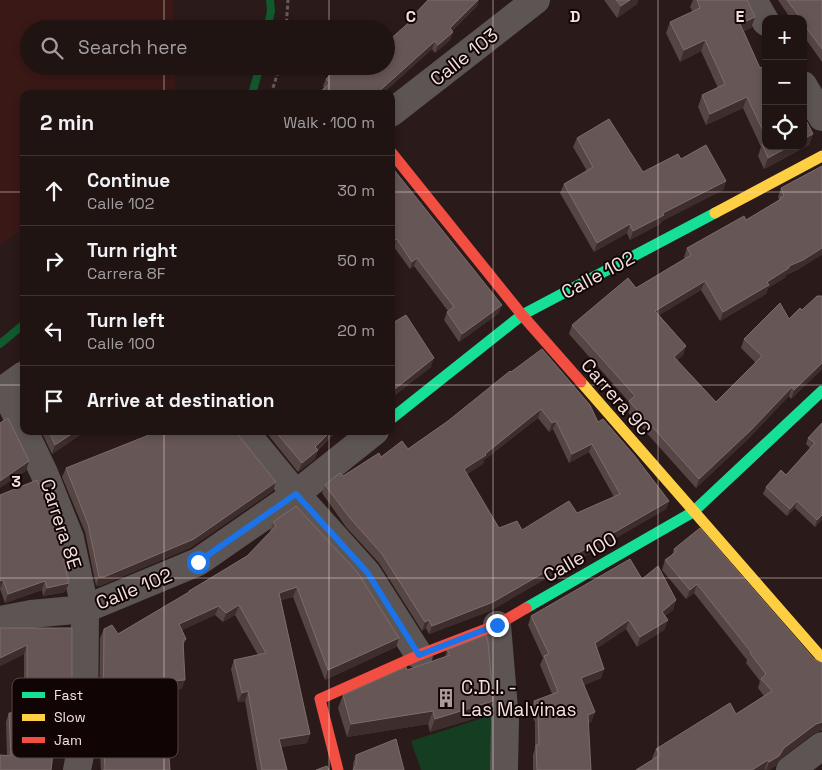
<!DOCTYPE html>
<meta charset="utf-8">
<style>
:root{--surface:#201413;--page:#281d1c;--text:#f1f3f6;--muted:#a29ea0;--line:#3d3333}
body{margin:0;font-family:"Space Grotesk",sans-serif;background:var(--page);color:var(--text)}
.controls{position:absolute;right:15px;top:15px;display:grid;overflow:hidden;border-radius:10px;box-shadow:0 2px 8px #0003}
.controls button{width:45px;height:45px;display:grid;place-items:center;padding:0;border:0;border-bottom:1px solid var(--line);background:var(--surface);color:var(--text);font:25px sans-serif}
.stop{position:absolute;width:15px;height:15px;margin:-11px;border:4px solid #1a73e8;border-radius:50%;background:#fff}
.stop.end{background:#1a73e8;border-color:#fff;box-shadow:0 1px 5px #0008}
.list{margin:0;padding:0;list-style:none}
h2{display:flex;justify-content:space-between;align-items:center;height:65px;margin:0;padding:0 20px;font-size:21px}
h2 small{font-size:16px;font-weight:400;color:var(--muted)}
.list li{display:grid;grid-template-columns:32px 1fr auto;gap:15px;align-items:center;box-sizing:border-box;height:70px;padding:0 20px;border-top:1px solid var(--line)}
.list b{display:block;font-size:19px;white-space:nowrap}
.list p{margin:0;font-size:16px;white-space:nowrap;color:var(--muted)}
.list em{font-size:16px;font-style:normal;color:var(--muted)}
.icon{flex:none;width:28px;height:28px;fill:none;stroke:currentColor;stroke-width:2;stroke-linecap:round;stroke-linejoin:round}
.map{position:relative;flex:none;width:822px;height:770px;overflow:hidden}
.search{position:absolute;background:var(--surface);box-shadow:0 2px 8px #0003;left:20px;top:20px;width:375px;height:55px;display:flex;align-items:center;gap:12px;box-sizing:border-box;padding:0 18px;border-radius:28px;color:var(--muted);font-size:19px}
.panel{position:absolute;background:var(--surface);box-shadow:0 2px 8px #0003;left:20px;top:90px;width:375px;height:345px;border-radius:10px}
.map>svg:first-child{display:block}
.built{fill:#3a1816}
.green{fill:#153d22}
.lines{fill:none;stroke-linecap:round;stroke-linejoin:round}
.stream{stroke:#105a2e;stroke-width:8}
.path{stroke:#645b5a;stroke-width:3;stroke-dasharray:4 2.5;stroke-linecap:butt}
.street{stroke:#5d5554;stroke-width:28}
.fast{stroke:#16e098;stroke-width:11}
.slow{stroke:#ffcf43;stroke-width:11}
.jam{stroke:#f24e42;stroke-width:11}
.wall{fill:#554644;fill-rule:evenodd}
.shaded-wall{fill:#3d2d2c}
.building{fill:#665655;stroke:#7d6c6a;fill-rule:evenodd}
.route{stroke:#1a73e8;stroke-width:6}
.grid{fill:none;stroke:#f5e0dd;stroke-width:1;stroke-opacity:0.55}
.labels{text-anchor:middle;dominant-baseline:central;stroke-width:4;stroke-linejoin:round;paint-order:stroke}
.street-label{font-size:19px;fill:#f5e0dd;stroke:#100504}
.poi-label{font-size:19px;fill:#f5e0dd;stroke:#100504;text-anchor:start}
.key{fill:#100504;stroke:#554745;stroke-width:1}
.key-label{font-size:14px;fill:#f5e0dd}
.grid-label{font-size:16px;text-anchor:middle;font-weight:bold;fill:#f5e0dd;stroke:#100504;stroke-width:4;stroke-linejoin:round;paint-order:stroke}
</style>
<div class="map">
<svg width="822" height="770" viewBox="0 0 822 770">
<rect width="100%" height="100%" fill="#2a1a19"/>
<path class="built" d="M0,0H173L174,29H29V66H175V94H24V228L0,245Z"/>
<path class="green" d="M495,714L496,770H421L411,741Z"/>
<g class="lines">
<g class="stream">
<path d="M267,29L271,11L270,0"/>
<path d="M252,94L260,66"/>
<path d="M0,344L24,324"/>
</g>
<g class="path">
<path d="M286,29L288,0"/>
<path d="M271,94L280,66"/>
</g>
<g class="street">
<path d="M753,0L766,22"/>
<path d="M803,85L822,117"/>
<path d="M391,113L536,0"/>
<path d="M4,389L24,431"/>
<path d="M0,392L24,375"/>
<path d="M24,431L44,473L70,538L85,609L84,735L77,770"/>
<path d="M244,431L296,494L367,573L419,655"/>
<path d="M0,620L31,614L85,609L198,562L296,494L375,431"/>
<path d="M497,625L505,721L504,770"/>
<path d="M790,770L822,746"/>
</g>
<g class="fast">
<path d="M391,419L522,315L715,213"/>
<path d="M526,608L693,512L822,391"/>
</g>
<g class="slow">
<path d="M715,213L822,156"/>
<path d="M581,382L822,658"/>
</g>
<g class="jam">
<path d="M391,152L522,315L581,382"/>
<path d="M338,770L320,699L419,655L497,625L526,608"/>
</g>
</g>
<g class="wall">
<path d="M428,0H479L477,6L452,31L453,32L450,40L435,53L432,49L382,94H318L324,88L323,86L326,79L340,66H386V43L411,21L413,16Z"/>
<path d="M604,0H638L637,4L617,18Z"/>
<path d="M693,0H747L755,17L751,28L744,31L760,68L766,65V146L813,134L809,145L764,169L758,156L761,147L743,108L706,125L698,107L702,95L718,88L701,51L680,62L666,33L670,22L693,12L690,7Z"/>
<path d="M778,0H822V62L803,35V19H791Z"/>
<path d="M577,138L643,172L681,159L726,181L723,190L662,221L660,224L630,240L627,233L594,252L560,193L564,184L587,171L573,147Z"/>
<path d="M391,166L499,313L459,342L444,320L447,312L448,311L414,266L410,269L394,247L391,249Z"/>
<path d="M822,166L799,269L786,275V277L768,288L766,294L720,321L701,290L659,315L686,346L683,355L677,360L716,402L756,363L741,348L744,339L789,319L822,296V369L791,399L789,396L748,439L696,488L626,410L629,402L569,334L572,325L685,259L684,257L687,248L746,220L779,200L778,197L781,188Z"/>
<path d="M391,324L431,367L391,398Z"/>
<path d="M511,372L598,422L669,501L666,509L490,611L429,634L426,628L422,631L379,563L346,527L322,493L325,485L381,457L408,449L448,421ZM538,418L549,432L553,429L569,463L589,452L614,497L577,513L522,530L499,528L467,474L483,464L484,460Z"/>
<path d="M822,423V519L815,527L795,508L787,516L763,494L766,487L786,475L810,448L806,444L808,438Z"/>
<path d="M41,431H86L52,454Z"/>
<path d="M265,431H337L318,450L315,459L298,472Z"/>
<path d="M66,468L273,491L190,548L100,586H96L85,532L62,477Z"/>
<path d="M0,495L65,592L43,596L42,590L5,603L0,589Z"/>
<path d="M273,522L399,638L396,647L325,680L293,597L281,600L310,734L307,743L281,747L287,770H257L245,701L238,702L231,669L234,660L258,655L235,615L223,622L215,615L182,630L186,639L183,646L182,689L167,690L168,756L170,770H101L99,737L100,638L104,629L118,634L188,593L189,591L247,556L270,532V531Z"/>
<path d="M674,549L814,659L822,663V731L821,730L813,734L781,758L775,766L769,770L653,759L652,758L656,749L736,714L764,696L758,688L760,681L746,663L747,660L694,593L686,599L662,570L665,560L672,555Z"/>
<path d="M642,579L676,600L673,610L665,616L668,620L664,630L637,647L626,629L597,648L604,669L601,678L584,685L595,712L591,722L588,723L591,770H533V755L535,748V722L530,711L534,701L552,694L540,665L543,658L528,625L531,616Z"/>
<path d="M0,628H72L69,716H61L58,737H55L51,770L7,755L6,722L9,713L24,712V654L0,666Z"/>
<path d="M447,650L489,714L430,732L428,724L347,737L338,708L343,695L407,670L445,657Z"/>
<path d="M356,755L404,770H353V764Z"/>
</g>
<g class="shaded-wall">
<path d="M478,0H479L477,6L447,36L450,28Z"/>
<path d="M630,0H638L637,4L617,18L621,6Z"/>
<path d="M755,17L751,28L736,35L740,24Z"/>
<path d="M453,32L450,40L435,53L438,45Z"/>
<path d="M705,40L701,51L680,62L684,50Z"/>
<path d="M435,41L432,49L382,94H376Z"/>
<path d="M747,97L743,108L706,125L710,114Z"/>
<path d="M813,134L809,145L764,169L768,158L790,146H803V139Z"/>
<path d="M726,181L723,190L662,221L660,224L630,240L633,231L663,213Z"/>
<path d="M630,224L627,233L594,252L597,243Z"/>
<path d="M397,239L394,247L391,249V243Z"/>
<path d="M822,248V255L799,269L786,275V277L768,288L766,294L720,321L723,312L789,266Z"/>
<path d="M417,258L414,266L410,269L412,262Z"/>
<path d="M705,281L701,290L652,320L655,311Z"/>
<path d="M502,305L499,313L459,342L462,334Z"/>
<path d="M686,346L683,355L671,366L674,357Z"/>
<path d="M434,358L431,367L391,398V392Z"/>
<path d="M822,363V369L791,399L794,390Z"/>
<path d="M792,387L789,396L748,439L696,488L699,479Z"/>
<path d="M541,409L538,418L484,460L483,464L461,478L464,469L485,454Z"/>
<path d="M556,421L553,429L549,432L552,423Z"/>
<path d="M76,431H86L52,454L55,445Z"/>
<path d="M331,431H337L315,452L318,450L315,459L298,472L302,463L315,447Z"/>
<path d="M592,444L589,452L569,463L572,454Z"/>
<path d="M29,461L26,471L0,488V481Z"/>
<path d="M276,482L273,491L190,548L100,586H96L99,577Z"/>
<path d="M669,501L666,509L490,611L429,634L432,626Z"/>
<path d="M797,501L795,508L787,516L790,509Z"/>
<path d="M822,515V519L815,527L817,520Z"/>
<path d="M3,580L0,589V581Z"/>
<path d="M45,581L42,590L5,603L8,594Z"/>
<path d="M69,583L65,592L43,596L47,588Z"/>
<path d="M697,584L694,593L686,599L690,590Z"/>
<path d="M297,587L293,597L276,602L279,593Z"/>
<path d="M676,600L673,610L659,621L662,612Z"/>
<path d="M239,605L235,615L223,622L226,613Z"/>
<path d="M219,606L215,615L176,633L179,624Z"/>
<path d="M429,620L426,628L422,631L425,622Z"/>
<path d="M629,620L626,629L591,652L595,643Z"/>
<path d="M668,620L664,630L637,647L640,637Z"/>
<path d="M399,638L396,647L325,680L328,670Z"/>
<path d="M27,645L24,654L0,666V658Z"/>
<path d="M604,669L601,678L578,687L581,678Z"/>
<path d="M185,680L182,689L164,690L167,681Z"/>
<path d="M248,691L245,701L238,702L242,693Z"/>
<path d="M493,701L489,714L430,732L435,719Z"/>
<path d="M61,707H72L69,716H58Z"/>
<path d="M433,711L428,724L347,737L351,724Z"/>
<path d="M595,712L591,722L584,725L588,715Z"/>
<path d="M822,722V727L821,730L813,734L781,758L775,766L769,770H766L769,762L784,748L816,724Z"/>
<path d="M56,728H62L58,737H53Z"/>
<path d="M310,734L307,743L276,748L279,739Z"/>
<path d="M768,760L764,770H752Z"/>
</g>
<g class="building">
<path d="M428,0H478L450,28L453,32L438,45L435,41L376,94H318L330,83L326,79L340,66H386V43L414,18L413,16Z"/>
<path d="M616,0H630L621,6Z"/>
<path d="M697,0H747L755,17L740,24L760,68L766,65V137L747,97L710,114L702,95L725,84L705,40L684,50L670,22L700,8Z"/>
<path d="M787,0H822V49L803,23V19H801Z"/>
<path d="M609,119L643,172L678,154L681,159L706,145L726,181L663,213L664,215L633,231L630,224L597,243L564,184L593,167L577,138Z"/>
<path d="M803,121L804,123L807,122L813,134L803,139Z"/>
<path d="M766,142V146H790L768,158L762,144Z"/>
<path d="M391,166L502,305L462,334L447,312L454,307L417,258L412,262L397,239L391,243Z"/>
<path d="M822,166V248L803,260L789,266V268L767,282L769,285L723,312L705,281L655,311L686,346L674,357L716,402L762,356L744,339L780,303L789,319L800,308L802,310L817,296H822V363L794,390L792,387L751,430L699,479L629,401L635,396L572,325L628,278L636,288L691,255L687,248L744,216L746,220L781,199L780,198L784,196L781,188Z"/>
<path d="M406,315L434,358L391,392V340L395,336L391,330V324Z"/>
<path d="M542,349L590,405L598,422L603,419L634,455L669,501L493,602L432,626L429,620L425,622L382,554L350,518L325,485L340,473L343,476L379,453L381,457L402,441L408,449L448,421L510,371L511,372ZM541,409L552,423L556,421L572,454L592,444L620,494L577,513L569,501L522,530L517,521L499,528L464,469L486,455L485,454Z"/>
<path d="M8,418L29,461L0,481V423Z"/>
<path d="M822,423V515L817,520L797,501L790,509L766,487L781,470L786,475L815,443L808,438Z"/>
<path d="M49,431H76L55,445Z"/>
<path d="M159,431H235L276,482L194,539L104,577H99L88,524L66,468Z"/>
<path d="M275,431H331L315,447L318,450L302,463Z"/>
<path d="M37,480L58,534L69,583L47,588L45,581L8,594L3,580L0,581V495Z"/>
<path d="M296,506L358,573L399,638L328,670L297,587L279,593L310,734L279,739L287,770H261H262L248,691L242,693L234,660L266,653L239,605L226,613L219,606L179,624L186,639L183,641L185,680L167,681L168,756H169L170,770H103H105L103,728L104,629L112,625L118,634L189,592V591L247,556L276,526L273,522Z"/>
<path d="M700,528L814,659L822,663V722L816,724L784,748L779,756L769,762L768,760L752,770H636L660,755L656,749L730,703L736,714L772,691L761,679L766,674L750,653L751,652L697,584L690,590L665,560L676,552L674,549Z"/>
<path d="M630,559L642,579L658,566L676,600L662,612L668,620L640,637L629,620L595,643L604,669L581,678L595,712L588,715L591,770H537L536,745H539L538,713L534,701L558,692L544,656L549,654L531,616Z"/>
<path d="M0,628H72V707H61L62,728H56L51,770H0V755L11,756L9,713L27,712V645L0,658Z"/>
<path d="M486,635L488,642L493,701L435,719L433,711L351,724L343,695L406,667L407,670L450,655L447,650Z"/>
<path d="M396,739L404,770H353L356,765V755Z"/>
<path d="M327,766L329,770H316Z"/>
</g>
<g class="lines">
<path class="route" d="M198,562L296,494L367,572L419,655L497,625"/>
</g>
<path class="grid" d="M164,0V29M329,0V29M493,0V770M658,0V770M164,66V94M329,66V94M0,192H24M391,192H822M0,385H24M391,385H822M164,431V770M329,431V770M0,578H822"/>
<defs>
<g id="building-bare" transform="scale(1.5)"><path d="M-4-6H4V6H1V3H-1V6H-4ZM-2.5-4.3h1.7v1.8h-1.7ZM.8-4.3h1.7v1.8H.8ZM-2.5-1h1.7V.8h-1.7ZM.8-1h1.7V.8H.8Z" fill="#ae9b98" stroke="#100504" stroke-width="2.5" paint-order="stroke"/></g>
</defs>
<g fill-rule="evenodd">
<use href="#building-bare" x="446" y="698"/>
</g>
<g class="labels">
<g class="street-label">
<text transform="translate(464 57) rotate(-38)">Calle 103</text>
<text transform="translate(598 275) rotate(-28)">Calle 102</text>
<text transform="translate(616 397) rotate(49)">Carrera 9C</text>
<text transform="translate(61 524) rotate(72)">Carrera 8E</text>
<text transform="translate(580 557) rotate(-30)">Calle 100</text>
<text transform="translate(134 589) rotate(-22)">Calle 102</text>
</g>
<g class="poi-label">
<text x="461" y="687">C.D.I. -<tspan x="461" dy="22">Las Malvinas</tspan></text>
</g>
</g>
<rect x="12" y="678" width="166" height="80" rx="8" class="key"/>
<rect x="22" y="692" width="23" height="6" fill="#16e098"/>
<rect x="22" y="714" width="23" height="7" fill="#ffcf43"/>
<rect x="22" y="737" width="23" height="6" fill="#f24e42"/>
<g class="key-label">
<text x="54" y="700">Fast</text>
<text x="54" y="722">Slow</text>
<text x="54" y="745">Jam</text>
</g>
<g class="grid-label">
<text x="411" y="22">C</text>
<text x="575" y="22">D</text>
<text x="740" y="22">E</text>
<text x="16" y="487">3</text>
</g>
</svg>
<div class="controls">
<button>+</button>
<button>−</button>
<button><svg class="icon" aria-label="locate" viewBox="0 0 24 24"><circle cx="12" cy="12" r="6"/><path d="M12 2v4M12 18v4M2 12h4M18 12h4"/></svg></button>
</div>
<div class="stop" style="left:198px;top:562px"></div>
<div class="stop end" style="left:497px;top:625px"></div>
<div class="search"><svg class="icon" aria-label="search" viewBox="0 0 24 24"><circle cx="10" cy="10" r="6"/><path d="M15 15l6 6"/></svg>Search here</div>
<section class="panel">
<h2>2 min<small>Walk · 100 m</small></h2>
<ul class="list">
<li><svg class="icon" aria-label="ahead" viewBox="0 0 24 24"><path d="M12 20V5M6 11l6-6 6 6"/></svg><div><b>Continue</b><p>Calle 102</p></div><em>30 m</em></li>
<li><svg class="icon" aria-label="right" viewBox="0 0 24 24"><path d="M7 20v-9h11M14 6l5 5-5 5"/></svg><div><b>Turn right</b><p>Carrera 8F</p></div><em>50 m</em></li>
<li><svg class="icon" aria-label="left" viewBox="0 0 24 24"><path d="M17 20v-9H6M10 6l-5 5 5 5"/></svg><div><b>Turn left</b><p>Calle 100</p></div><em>20 m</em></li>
<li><svg class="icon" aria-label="arrive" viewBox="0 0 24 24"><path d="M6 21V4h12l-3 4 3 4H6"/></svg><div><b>Arrive at destination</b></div></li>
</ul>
</section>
</div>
